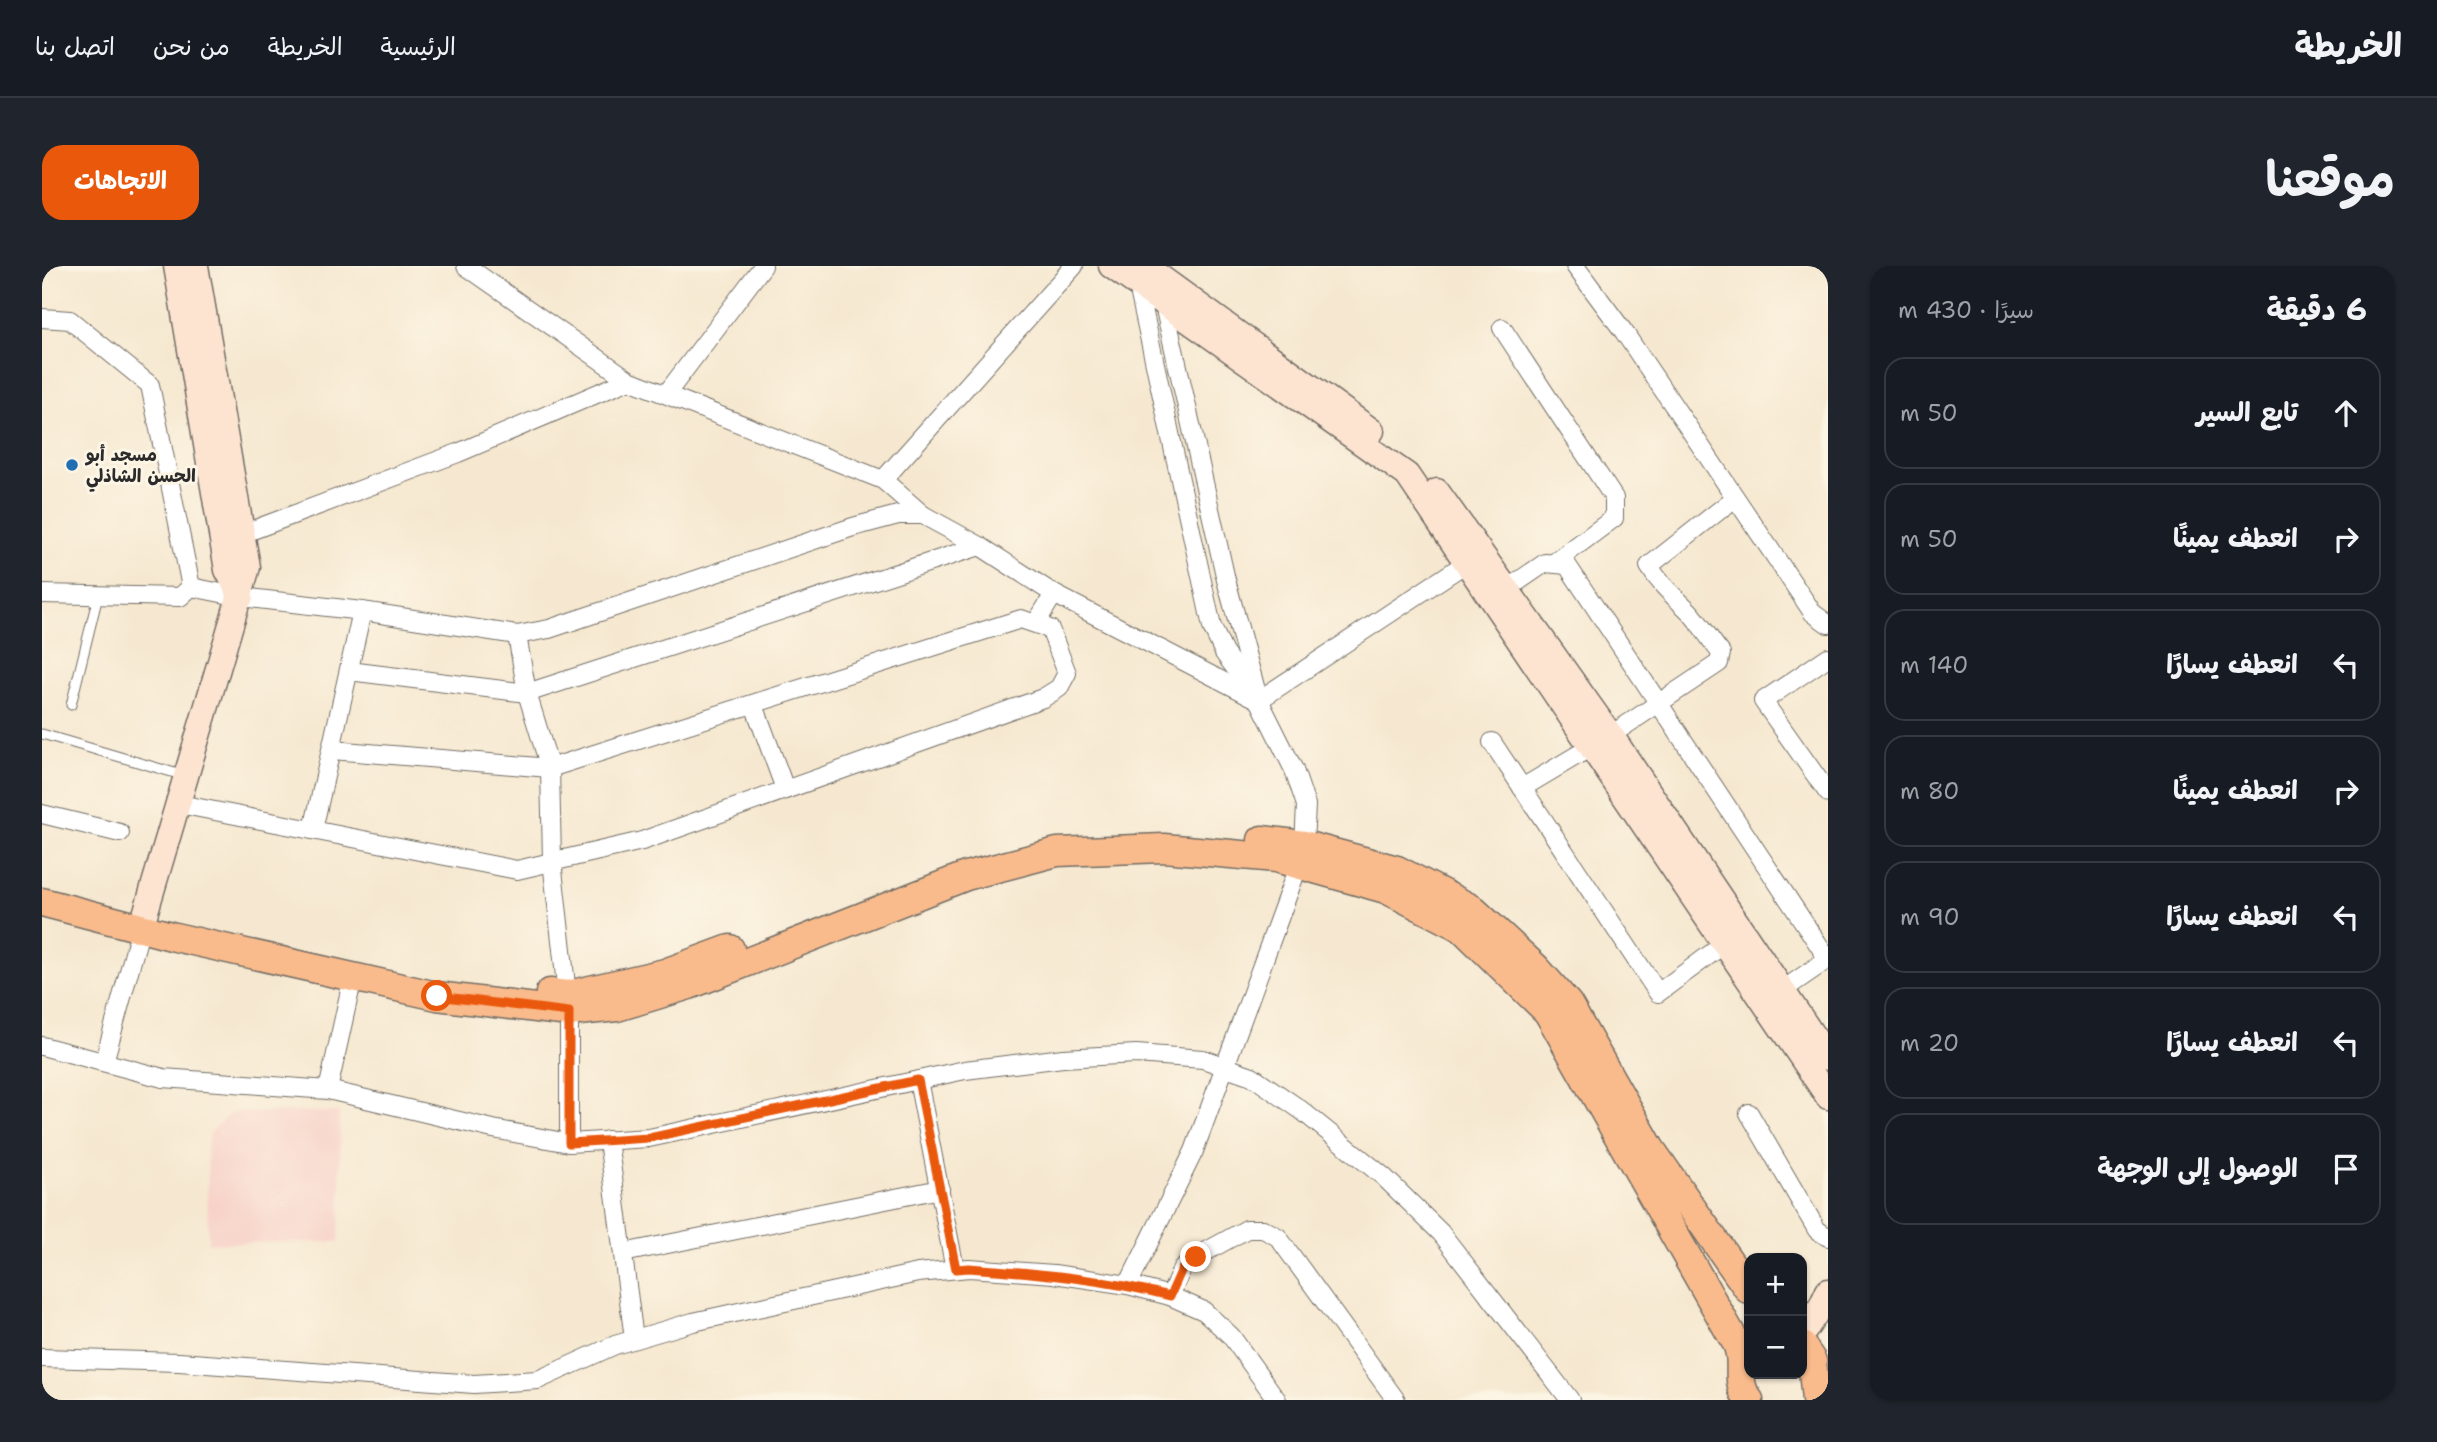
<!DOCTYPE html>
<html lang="ar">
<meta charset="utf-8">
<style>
:root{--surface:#171b24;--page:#20242c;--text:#f1f3f6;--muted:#9ea1a6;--line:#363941;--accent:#ea580c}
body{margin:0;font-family:"Shantell Sans","Playpen Sans Arabic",sans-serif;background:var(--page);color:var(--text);direction:rtl}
.controls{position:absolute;right:21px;bottom:21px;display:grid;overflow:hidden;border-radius:14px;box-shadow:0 2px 5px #0004}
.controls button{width:63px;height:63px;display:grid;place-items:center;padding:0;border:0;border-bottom:2px solid var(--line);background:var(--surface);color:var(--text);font:35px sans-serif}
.stop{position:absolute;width:21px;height:21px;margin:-16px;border:5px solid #ea580c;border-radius:50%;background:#fff}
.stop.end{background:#ea580c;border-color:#fff;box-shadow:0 2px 7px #0008}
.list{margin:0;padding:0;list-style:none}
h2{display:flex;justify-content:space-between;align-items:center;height:91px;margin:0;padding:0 28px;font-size:30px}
h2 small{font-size:23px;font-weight:400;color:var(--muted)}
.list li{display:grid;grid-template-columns:46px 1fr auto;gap:21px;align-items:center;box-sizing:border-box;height:112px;margin:0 14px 14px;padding:0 14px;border:2px solid var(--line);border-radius:21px}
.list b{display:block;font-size:26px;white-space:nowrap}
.list em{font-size:23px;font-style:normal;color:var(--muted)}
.icon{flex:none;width:38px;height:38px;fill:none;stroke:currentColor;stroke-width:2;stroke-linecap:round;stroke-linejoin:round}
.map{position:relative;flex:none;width:1786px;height:1134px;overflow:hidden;direction:ltr;border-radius:21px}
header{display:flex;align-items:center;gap:42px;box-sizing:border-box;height:98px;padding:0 35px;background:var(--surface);border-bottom:2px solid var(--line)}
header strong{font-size:33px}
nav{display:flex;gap:38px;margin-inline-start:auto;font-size:24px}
.intro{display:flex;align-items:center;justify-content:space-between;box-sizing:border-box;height:168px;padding:0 42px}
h1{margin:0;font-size:49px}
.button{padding:18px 32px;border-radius:21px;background:var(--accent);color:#fff;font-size:24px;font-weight:700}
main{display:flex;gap:42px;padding:0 42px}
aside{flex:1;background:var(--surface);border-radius:21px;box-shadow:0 2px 5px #0004}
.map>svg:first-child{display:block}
.built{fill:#f7d1c7}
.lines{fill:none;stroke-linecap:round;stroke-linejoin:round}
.service-casing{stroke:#726d65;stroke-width:11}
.minor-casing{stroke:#726d65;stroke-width:20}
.secondary-casing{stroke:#726d65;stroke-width:27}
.primary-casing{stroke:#726d65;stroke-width:31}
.service{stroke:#fff;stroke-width:9}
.minor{stroke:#fff;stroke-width:18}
.secondary{stroke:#fde4d1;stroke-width:24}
.primary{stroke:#fabb8c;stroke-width:28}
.route{stroke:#ea580c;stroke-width:9}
.poi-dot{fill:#1f6fb2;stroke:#fcf5e5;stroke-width:2.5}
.labels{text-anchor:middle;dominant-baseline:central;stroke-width:6;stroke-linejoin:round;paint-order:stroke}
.poi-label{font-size:18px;font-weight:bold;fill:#2b2b2b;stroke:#fcf5e5;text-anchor:start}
</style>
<header>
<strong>الخريطة</strong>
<nav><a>الرئيسية</a><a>الخريطة</a><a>من نحن</a><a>اتصل بنا</a></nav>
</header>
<div class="intro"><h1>موقعنا</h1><a class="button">الاتجاهات</a></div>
<main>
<aside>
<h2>6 دقيقة<small>سيرًا · 430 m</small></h2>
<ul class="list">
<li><svg class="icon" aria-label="ahead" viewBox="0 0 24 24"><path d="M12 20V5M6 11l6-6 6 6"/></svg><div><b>تابع السير</b></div><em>50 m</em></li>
<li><svg class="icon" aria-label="right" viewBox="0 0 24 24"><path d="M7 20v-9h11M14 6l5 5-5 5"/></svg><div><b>انعطف يمينًا</b></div><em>50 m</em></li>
<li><svg class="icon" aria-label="left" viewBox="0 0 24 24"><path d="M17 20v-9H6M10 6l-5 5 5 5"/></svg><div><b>انعطف يسارًا</b></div><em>140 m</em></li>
<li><svg class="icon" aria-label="right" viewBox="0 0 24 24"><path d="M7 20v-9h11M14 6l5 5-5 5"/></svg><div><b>انعطف يمينًا</b></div><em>80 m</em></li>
<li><svg class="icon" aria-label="left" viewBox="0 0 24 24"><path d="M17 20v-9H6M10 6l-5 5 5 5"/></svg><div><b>انعطف يسارًا</b></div><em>90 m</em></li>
<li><svg class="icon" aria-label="left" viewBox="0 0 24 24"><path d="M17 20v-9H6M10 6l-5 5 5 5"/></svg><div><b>انعطف يسارًا</b></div><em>20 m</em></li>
<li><svg class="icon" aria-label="arrive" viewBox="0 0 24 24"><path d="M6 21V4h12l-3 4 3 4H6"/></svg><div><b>الوصول إلى الوجهة</b></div></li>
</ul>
</aside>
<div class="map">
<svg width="1786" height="1134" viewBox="0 0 1786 1134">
<rect width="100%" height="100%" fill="#fcf5e5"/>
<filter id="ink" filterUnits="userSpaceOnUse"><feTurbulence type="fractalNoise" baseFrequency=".0143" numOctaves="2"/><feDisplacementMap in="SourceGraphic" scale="14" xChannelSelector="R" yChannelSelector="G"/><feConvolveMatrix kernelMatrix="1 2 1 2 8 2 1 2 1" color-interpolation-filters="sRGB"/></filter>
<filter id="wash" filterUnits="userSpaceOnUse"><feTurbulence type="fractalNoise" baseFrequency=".00686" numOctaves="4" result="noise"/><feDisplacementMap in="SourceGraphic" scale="28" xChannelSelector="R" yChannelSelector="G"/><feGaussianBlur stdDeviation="1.57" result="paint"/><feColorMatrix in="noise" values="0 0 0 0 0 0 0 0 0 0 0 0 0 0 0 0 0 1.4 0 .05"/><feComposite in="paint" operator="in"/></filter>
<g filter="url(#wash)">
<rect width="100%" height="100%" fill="#f6e8d0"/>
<path class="built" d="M197,846H297L299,931L297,976L166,977L165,879L169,866L184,850Z"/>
</g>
<g filter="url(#ink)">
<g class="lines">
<g class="service-casing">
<g id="service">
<path d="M29,439L56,330"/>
<path d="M0,468L143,510"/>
</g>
</g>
<g class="minor-casing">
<g id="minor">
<path d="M424,0L587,114L841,214L881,249"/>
<path d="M1533,0L1582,66L1771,347L1786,358"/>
<path d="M1118,34L1122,39L1184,314L1214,424"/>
<path d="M0,52L28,54L108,119L149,321"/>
<path d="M1460,62L1572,232V252L1513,296"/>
<path d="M625,127L721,0"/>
<path d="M841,214L1032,0"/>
<path d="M200,268L416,187L587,114"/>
<path d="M149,321L199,331L320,345L475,369L507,363L811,261L856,249H881L938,280L1012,328L1217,434"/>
<path d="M1465,323L1503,297L1525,299L1786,693"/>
<path d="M0,328L138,331L149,321"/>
<path d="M994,357L1012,328"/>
<path d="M475,369L485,427L508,502L510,595L527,746V877"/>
<path d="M1786,391L1721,435L1786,527"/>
<path d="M307,405L485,427L938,280"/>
<path d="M1217,434L1424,297"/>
<path d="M712,439L743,523"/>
<path d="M1450,476L1616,727L1682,678"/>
<path d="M1480,522L1569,469L1677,397L1679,387C1668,374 1659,358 1648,346C1632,330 1619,320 1607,300L1693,232"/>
<path d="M137,538L475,604L600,575L1001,432L1017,422L1025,407L1008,363L979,353L508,502L290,484"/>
<path d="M0,548L78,567"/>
<path d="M271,564L320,345"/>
<path d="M1741,724L1786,693"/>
<path d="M0,780L121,812L286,824L451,863L527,877L607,872L923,804L1021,792L1094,788L1161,793L1210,810L1259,844L1342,911L1399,967L1528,1134"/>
<path d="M62,796L99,662"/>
<path d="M876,814L913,1003"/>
<path d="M286,824L311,711"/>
<path d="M1707,847L1775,964L1786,971"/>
<path d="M566,874L592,1073"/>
<path d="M581,987L898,923"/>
<path d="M1086,1019L1152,885L1257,598L1262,579L1264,539L1252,504L1217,434L1182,387L1170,361L1095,15"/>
<path d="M1128,1030L1140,1003L1154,991L1205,963H1221L1236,971L1354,1134"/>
<path d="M0,1092L137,1096L432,1118L496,1114L573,1079L651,1056L876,1007L927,1002L1012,1008L1086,1019L1128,1030L1162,1045L1189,1070L1235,1134"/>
</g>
</g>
<g class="secondary-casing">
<g id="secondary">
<path d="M134,0L185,304L199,331"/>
<path d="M1069,0L1365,209L1786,831"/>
<path d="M1103,0L1330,165"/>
<path d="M1395,225L1573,475L1786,792"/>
<path d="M99,662L206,301L154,0"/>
<path d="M1760,1069L1779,1040L1786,1025"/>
</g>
</g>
<g class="primary-casing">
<g id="primary">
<path d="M1220,574L1262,579L1355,604L1430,643L1494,702L1526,738L1608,882L1707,1024"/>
<path d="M0,636L133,671L395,730L527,746L575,741L647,719L924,610L1015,586L1122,582L1234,592L1344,623L1420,662L1506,746L1689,1068C1692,1073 1696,1078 1697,1084C1702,1100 1693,1118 1707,1134"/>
<path d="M508,727L526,729L623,707L688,683"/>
<path d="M1760,1080L1770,1095L1774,1134"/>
</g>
</g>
<use href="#service" class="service"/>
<use href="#minor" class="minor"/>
<use href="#secondary" class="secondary"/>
<use href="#primary" class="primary"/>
</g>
</g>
<g class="lines" filter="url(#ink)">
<path class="route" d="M395,730L527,746V877L607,872L876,814L914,1003L927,1002C995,1007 1062,1013 1128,1030L1140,1003L1154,991"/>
</g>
<circle class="poi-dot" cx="30" cy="199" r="7"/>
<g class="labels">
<g class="poi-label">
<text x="44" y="189">مسجد أبو<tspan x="44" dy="21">الحسن الشاذلي</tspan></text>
</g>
</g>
</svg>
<div class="controls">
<button>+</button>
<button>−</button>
</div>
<div class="stop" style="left:395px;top:730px"></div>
<div class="stop end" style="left:1154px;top:991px"></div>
</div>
</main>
